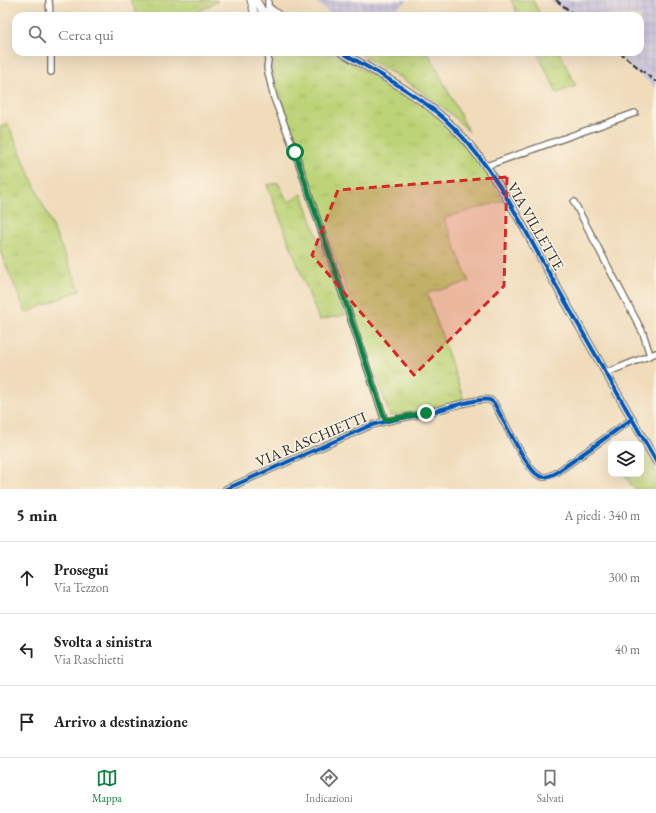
<!DOCTYPE html>
<html lang="it">
<meta charset="utf-8">
<style>
:root{--surface:#fff;--page:#f2f2f2;--text:#222;--muted:#767676;--line:#e0e0e0;--accent:#0b8043}
body{margin:0;font-family:"EB Garamond",serif;background:var(--page);color:var(--text)}
.controls{position:absolute;right:12px;bottom:12px;display:grid;overflow:hidden;border-radius:8px;box-shadow:0 4px 16px #0002}
.controls button{width:36px;height:36px;display:grid;place-items:center;padding:0;border:0;border-bottom:1px solid var(--line);background:var(--surface);color:var(--text);font:20px sans-serif}
.stop{position:absolute;width:12px;height:12px;margin:-9px;border:3px solid #0b8043;border-radius:50%;background:#fff}
.stop.end{background:#0b8043;border-color:#fff;box-shadow:0 1px 4px #0008}
.list{margin:0;padding:0;list-style:none}
h2{display:flex;justify-content:space-between;align-items:center;height:52px;margin:0;padding:0 16px;font-size:17px}
h2 small{font-size:13px;font-weight:400;color:var(--muted)}
.list li{display:grid;grid-template-columns:26px 1fr auto;gap:12px;align-items:center;box-sizing:border-box;height:72px;padding:0 16px;border-top:1px solid var(--line)}
.list b{display:block;font-size:15px;white-space:nowrap}
.list p{margin:0;font-size:13px;white-space:nowrap;color:var(--muted)}
.list em{font-size:13px;font-style:normal;color:var(--muted)}
.icon{flex:none;width:22px;height:22px;fill:none;stroke:currentColor;stroke-width:2;stroke-linecap:round;stroke-linejoin:round}
.map{position:relative;flex:none;width:656px;height:489px;overflow:hidden}
.search{position:absolute;background:var(--surface);box-shadow:0 4px 16px #0002;left:12px;right:12px;top:12px;height:44px;display:flex;align-items:center;gap:10px;box-sizing:border-box;padding:0 14px;border-radius:12px;color:var(--muted);font-size:15px}
.sheet{height:268px;background:var(--surface)}
nav{display:flex;justify-content:space-around;align-items:center;box-sizing:border-box;height:56px;border-top:1px solid var(--line);background:var(--surface);font-size:11px;color:var(--muted)}
nav a{display:grid;justify-items:center;gap:2px}
nav .on{color:var(--accent)}
.map>svg:first-child{display:block}
.industrial{fill:url(#industrial-grid)}
.railway{fill:#c6c0da}
.grass{fill:url(#grass-tufts);stroke:#747f51}
.lines{fill:none;stroke-linecap:round;stroke-linejoin:round}
.minor-casing{stroke:#70695d;stroke-width:8}
.tertiary-casing{stroke:#70695d;stroke-width:9}
.minor{stroke:#fff;stroke-width:5.5}
.tertiary{stroke:#fff;stroke-width:7}
.rail{stroke:#2b2b2b;stroke-width:2;stroke-dasharray:6 3;stroke-linecap:butt}
.cycleway-casing{stroke:#fcf5e5;stroke-width:6}
.cycleway{stroke:#0057b8;stroke-width:4}
.route{stroke:#0b8043;stroke-width:5}
.marked{fill:#d62828;fill-opacity:0.2;stroke:#d62828;stroke-width:3;stroke-dasharray:8 5;stroke-linejoin:round}
.labels{text-anchor:middle;dominant-baseline:central;stroke-width:3;stroke-linejoin:round;paint-order:stroke}
.street-label{font-size:15px;fill:#2b2b2b;stroke:#fcf5e5}
</style>
<div class="map">
<svg width="656" height="489" viewBox="0 0 656 489">
<defs>
<pattern id="industrial-grid" width="8" height="8" patternUnits="userSpaceOnUse"><rect width="8" height="8" fill="#c6c0da"/><path d="M0 4h8M4 0v8" fill="none" stroke="#aaa5bb"/></pattern>
<pattern id="grass-tufts" width="24" height="20" patternUnits="userSpaceOnUse"><rect width="24" height="20" fill="#bcd377"/><path d="M3 7l-1-3M5 7V3M7 7l1-3M15 17l-1-3M17 17v-4M19 17l1-3" fill="none" stroke="#a2b567"/></pattern>
</defs>
<rect width="100%" height="100%" fill="#fcf5e5"/>
<filter id="ink" filterUnits="userSpaceOnUse"><feTurbulence type="fractalNoise" baseFrequency=".025" numOctaves="2"/><feDisplacementMap in="SourceGraphic" scale="8" xChannelSelector="R" yChannelSelector="G"/><feConvolveMatrix kernelMatrix="1 2 1 2 8 2 1 2 1" color-interpolation-filters="sRGB"/></filter>
<filter id="wash" filterUnits="userSpaceOnUse"><feTurbulence type="fractalNoise" baseFrequency=".012" numOctaves="4" result="noise"/><feDisplacementMap in="SourceGraphic" scale="16" xChannelSelector="R" yChannelSelector="G"/><feGaussianBlur stdDeviation="0.9" result="paint"/><feColorMatrix in="noise" values="0 0 0 0 0 0 0 0 0 0 0 0 0 0 0 0 0 1.4 0 .05"/><feComposite in="paint" operator="in"/></filter>
<g filter="url(#wash)">
<rect width="100%" height="100%" fill="#f0dcbb"/>
<g class="industrial">
<path d="M317,0H409L384,16H333L315,1Z"/>
<path d="M562,0H656V78L625,52H640V16H581Z"/>
</g>
<g class="railway">
<path d="M549,0H562L581,16H569Z"/>
<path d="M613,52H625L656,78V88Z"/>
</g>
<g class="grass">
<path d="M130,0H217L218,1L191,16H138Z"/>
<path d="M511,0H533L541,16H519Z"/>
<path d="M274,52H333L422,105L440,119L458,136L484,168L503,201L444,218L469,282L427,293L464,400L418,411L390,416L307,177L275,80L272,70Z"/>
<path d="M356,52H428L469,132C437,97 396,75 356,52Z"/>
<path d="M537,52H559L576,86L557,93Z"/>
<path d="M8,124L80,290L26,313L0,251V127Z"/>
<path d="M278,183L288,202L302,194L345,315L319,320L267,185Z"/>
<path d="M646,451L656,469V489H634L624,474H641V454Z"/>
</g>
</g>
<g filter="url(#ink)">
<g class="lines">
<g class="minor-casing">
<g id="minor">
<path d="M49,0L50,16"/>
<path d="M268,0V6L275,12"/>
<path d="M51,52V72"/>
<path d="M269,52L267,68L274,98L295,152L385,421"/>
<path d="M486,166L635,113"/>
<path d="M574,202L643,333L650,355"/>
<path d="M606,373L656,353"/>
<path d="M226,489L369,426C388,420 408,417 427,413C441,410 479,397 490,400L494,403C502,417 527,470 538,475C544,479 550,476 556,473L632,419"/>
</g>
</g>
<g class="tertiary-casing">
<g id="tertiary">
<path d="M251,0L255,16"/>
<path d="M256,0L263,12"/>
<path d="M259,16C265,9 273,9 279,16"/>
<path d="M341,52C378,73 425,98 454,128C493,167 519,219 545,266C582,331 619,396 656,461"/>
</g>
</g>
<use href="#minor" class="minor"/>
<use href="#tertiary" class="tertiary"/>
<g class="rail">
<path d="M556,0L576,16"/>
<path d="M619,52L656,82"/>
</g>
<g class="cycleway-casing">
<g id="cycleway">
<path d="M341,52C378,73 425,98 454,128C493,167 519,219 545,266C582,331 619,396 656,461"/>
<path d="M226,489L369,426C388,420 408,417 427,413C441,410 479,397 490,400L494,403C502,417 527,470 538,475C544,479 550,476 556,473L632,419"/>
</g>
</g>
<use href="#cycleway" class="cycleway"/>
</g>
</g>
<g class="lines" filter="url(#ink)">
<path class="route" d="M295,152L385,420L426,413"/>
</g>
<path class="marked" d="M507,177L504,286L414,375L312,255L338,190Z"/>
<g class="labels">
<g class="street-label">
<text transform="translate(536 226) rotate(60)">VIA VILLETTE</text>
<text transform="translate(311 439) rotate(-23)">VIA RASCHIETTI</text>
</g>
</g>
</svg>
<div class="controls">
<button><svg class="icon" aria-label="layers" viewBox="0 0 24 24"><path d="M12 4l9 5-9 5-9-5zM3 14l9 5 9-5"/></svg></button>
</div>
<div class="stop" style="left:295px;top:152px"></div>
<div class="stop end" style="left:426px;top:413px"></div>
<div class="search"><svg class="icon" aria-label="search" viewBox="0 0 24 24"><circle cx="10" cy="10" r="6"/><path d="M15 15l6 6"/></svg>Cerca qui</div>
</div>
<section class="sheet">
<h2>5 min<small>A piedi · 340 m</small></h2>
<ul class="list">
<li><svg class="icon" aria-label="ahead" viewBox="0 0 24 24"><path d="M12 20V5M6 11l6-6 6 6"/></svg><div><b>Prosegui</b><p>Via Tezzon</p></div><em>300 m</em></li>
<li><svg class="icon" aria-label="left" viewBox="0 0 24 24"><path d="M17 20v-9H6M10 6l-5 5 5 5"/></svg><div><b>Svolta a sinistra</b><p>Via Raschietti</p></div><em>40 m</em></li>
<li><svg class="icon" aria-label="arrive" viewBox="0 0 24 24"><path d="M6 21V4h12l-3 4 3 4H6"/></svg><div><b>Arrivo a destinazione</b></div></li>
</ul>
</section>
<nav>
<a class="on"><svg class="icon" aria-label="map" viewBox="0 0 24 24"><path d="M3 6l6-2 6 2 6-2v14l-6 2-6-2-6 2zM9 4v14M15 6v14"/></svg>Mappa</a>
<a><svg class="icon" aria-label="directions" viewBox="0 0 24 24"><path d="M12 3l9 9-9 9-9-9zM9 14v-3h6M13 9l2 2-2 2"/></svg>Indicazioni</a>
<a><svg class="icon" aria-label="saved" viewBox="0 0 24 24"><path d="M7 4h10v16l-5-4-5 4z"/></svg>Salvati</a>
</nav>
